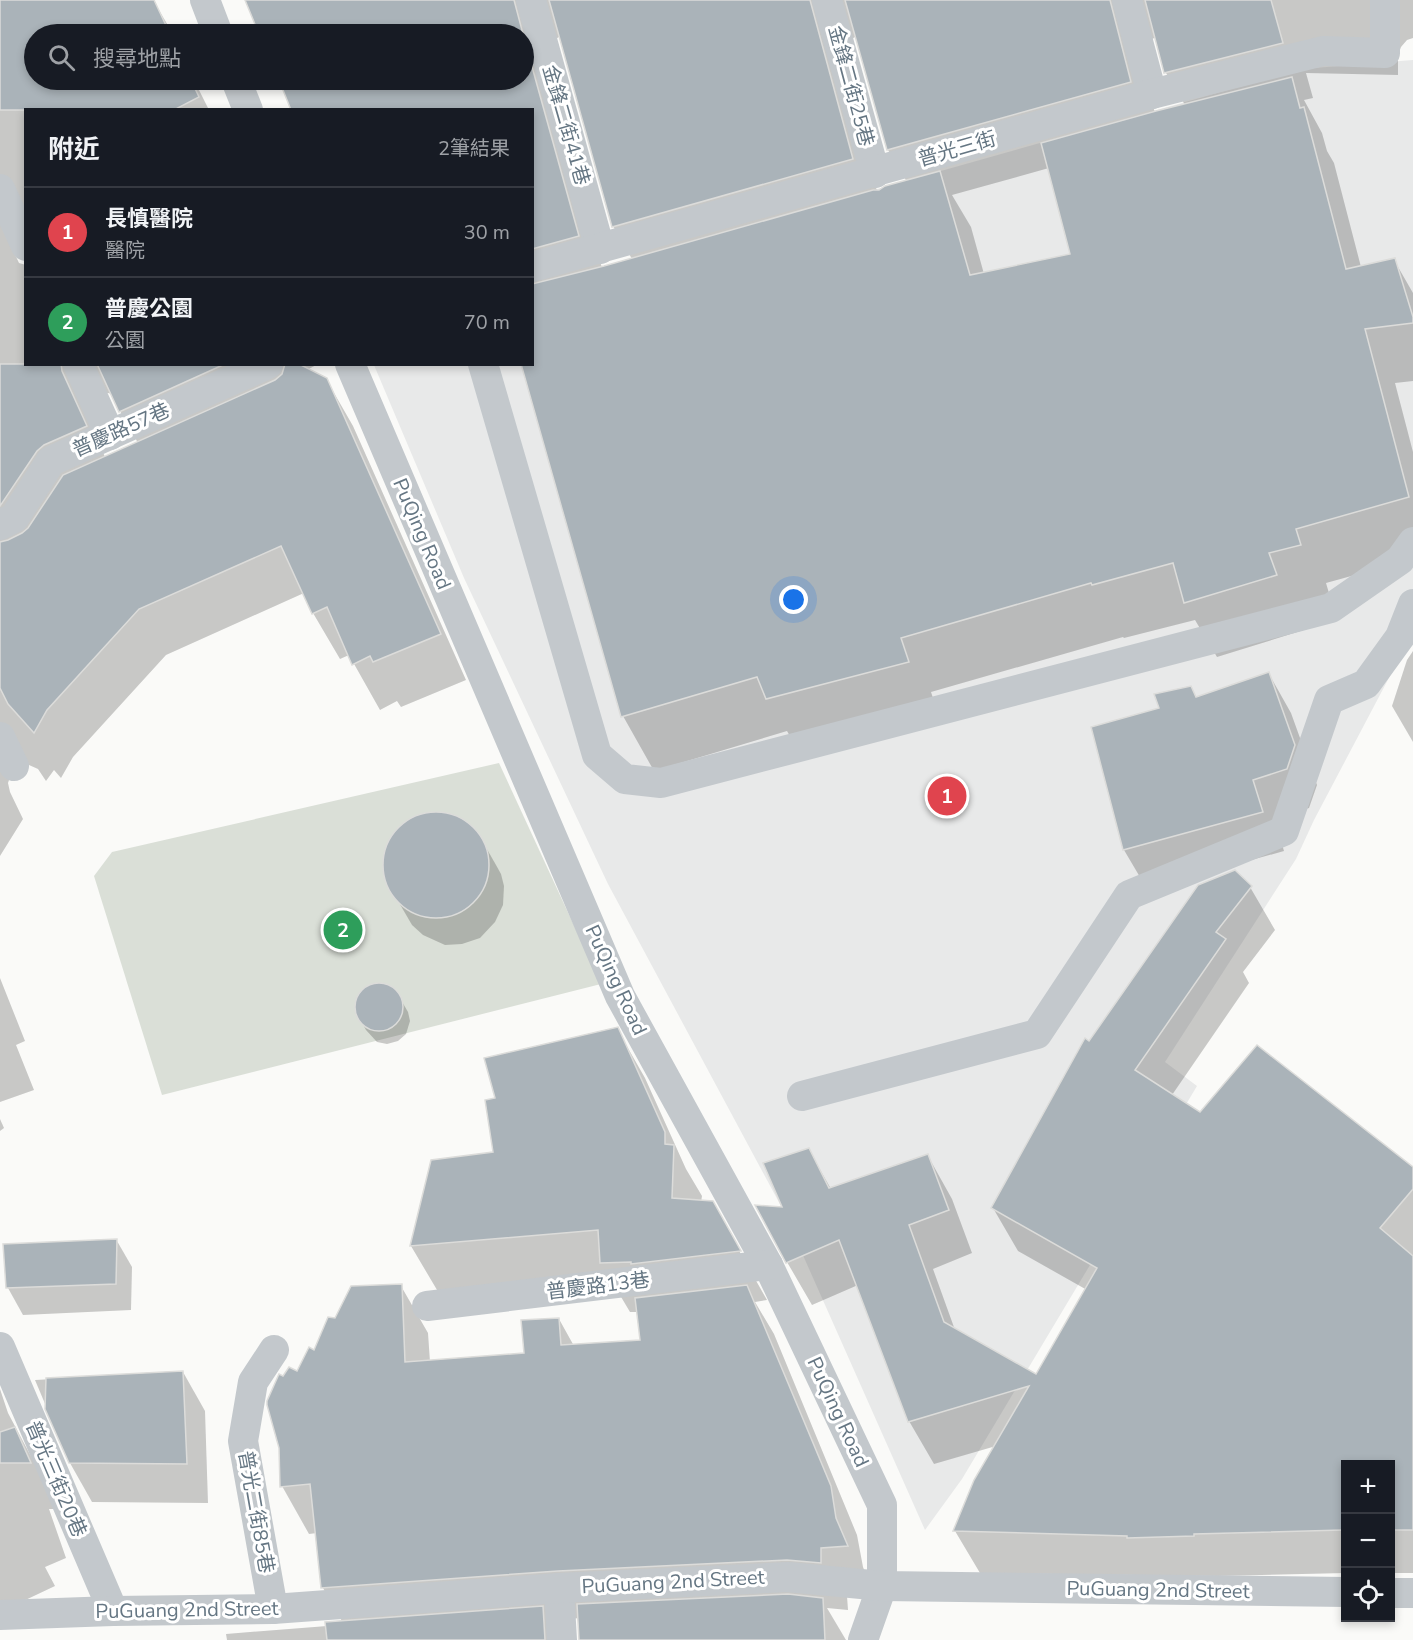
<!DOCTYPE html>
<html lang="zh-TW">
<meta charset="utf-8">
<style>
:root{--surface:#171b24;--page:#20242c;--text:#f1f3f6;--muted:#9ea1a6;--line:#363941;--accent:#e4572e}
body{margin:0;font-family:"Nunito Sans","Noto Sans TC",sans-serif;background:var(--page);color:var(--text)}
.controls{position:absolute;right:18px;bottom:18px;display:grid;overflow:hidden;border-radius:0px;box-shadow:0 3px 9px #0003}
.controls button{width:54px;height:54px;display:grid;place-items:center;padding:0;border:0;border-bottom:2px solid var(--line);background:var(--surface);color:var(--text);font:30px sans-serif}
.you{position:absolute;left:794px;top:600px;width:21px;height:21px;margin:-15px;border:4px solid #fff;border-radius:50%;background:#1a73e8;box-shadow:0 0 0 9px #1a73e833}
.badge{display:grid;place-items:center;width:39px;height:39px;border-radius:50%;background:var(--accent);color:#fff;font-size:20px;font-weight:700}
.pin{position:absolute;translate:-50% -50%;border:3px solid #fff;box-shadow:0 2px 6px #0006}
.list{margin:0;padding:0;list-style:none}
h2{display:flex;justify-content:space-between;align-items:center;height:78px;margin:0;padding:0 24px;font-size:26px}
h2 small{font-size:20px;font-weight:400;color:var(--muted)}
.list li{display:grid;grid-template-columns:39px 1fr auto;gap:18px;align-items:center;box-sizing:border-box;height:90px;padding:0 24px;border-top:2px solid var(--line)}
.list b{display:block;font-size:22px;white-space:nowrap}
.list p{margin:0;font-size:20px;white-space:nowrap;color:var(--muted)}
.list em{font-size:20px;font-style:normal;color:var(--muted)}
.icon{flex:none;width:33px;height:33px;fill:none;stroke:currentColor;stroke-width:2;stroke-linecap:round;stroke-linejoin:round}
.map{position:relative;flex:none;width:1413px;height:1640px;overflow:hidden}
.search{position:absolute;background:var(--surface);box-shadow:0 3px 9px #0003;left:24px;top:24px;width:510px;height:66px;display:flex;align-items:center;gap:15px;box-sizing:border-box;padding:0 21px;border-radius:33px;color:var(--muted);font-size:22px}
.panel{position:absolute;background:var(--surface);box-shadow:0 3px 9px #0003;left:24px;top:108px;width:510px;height:258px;border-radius:0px}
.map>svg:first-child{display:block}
.built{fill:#e8e9e9}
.green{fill:#dadfd7}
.shadow{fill:#0003;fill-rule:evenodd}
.building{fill:#aab3b9;stroke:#dcdcda;stroke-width:1.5}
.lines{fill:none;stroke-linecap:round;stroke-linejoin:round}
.service{stroke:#c3c8cc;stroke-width:30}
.labels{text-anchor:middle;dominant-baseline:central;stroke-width:6;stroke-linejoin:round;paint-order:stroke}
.street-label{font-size:20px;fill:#657683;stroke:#fff}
</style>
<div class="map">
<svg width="1413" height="1640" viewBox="0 0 1413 1640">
<rect width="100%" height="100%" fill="#fafaf8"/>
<path class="built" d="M1413,60V637L1401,655L1314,820L1296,859L1165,1062L1197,1086L962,1479L925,1530L782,1208L608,884L464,578L374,365L532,364L533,286L1302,69Z"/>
<path class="green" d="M499,763L601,984L162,1095L94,876L112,852Z"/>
<g class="shadow">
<path d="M0,0H153L173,34H34V80H194L209,110H26V218L10,244L19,263L26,265V364H318L307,370L326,379L353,426L466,680L401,707L397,701L380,710L349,655L340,659L313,613L304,593L166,655L73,757L61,778L54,770L46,781L38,769L29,765L20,767L11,774L8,783L10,792L23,819L0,856ZM108,393L112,394L120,411L138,443L105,457L88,418L97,394Z"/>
<path d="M246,0H1413V38L1407,40L1401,47L1398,55V75L1306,73L1313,98L1304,100L1322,133L1327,151L1334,163L1361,267L1394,260L1413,293V381L1395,383L1413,452V559L1326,583L1331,600L1307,629L1217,657L1195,620L1124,638L1123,637L931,692L939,716L799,752L787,731L654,771L623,716L532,364V110H293L280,80H524V34H261ZM559,37H561L613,226L632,259L602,268L545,60L550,42ZM855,37H857L888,150L907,182L877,191L841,60L845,43ZM1156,37L1166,73L1185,105L1155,113L1141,60L1145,43ZM1049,168L1072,255L984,274L971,227L952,195Z"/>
<path d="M1413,651V742L1392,706L1407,660Z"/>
<path d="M1269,674L1291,713L1317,785L1309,808L1274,818L1284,851L1147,889L1124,850L1092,728L1196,699Z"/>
<path d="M439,814L450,815L458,818L474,830L480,837L496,865L501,874L504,886L503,905L495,922L480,938L462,944L445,945L423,935L412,925L387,882L385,864L386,853L390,841L401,827L422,815Z"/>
<path d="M1250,887L1275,930L1243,972L1249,983L1172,1095L1200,1114L1413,1169V1573H1390V1464H1346V1573L1217,1576L980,1573L955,1531L996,1446L934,1464L909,1421L858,1285L812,1305L787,1262L785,1209L809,1150L831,1189L928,1156L952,1199L972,1253L933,1269L955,1330L1036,1376L1087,1290L1018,1251L993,1208L1089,1043Z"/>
<path d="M0,978L25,1041L16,1045L34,1090L0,1102Z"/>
<path d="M380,984L390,987L397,993L408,1012L410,1021L406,1034L398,1041L387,1044L377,1042L366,1030L358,1015L356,1008L358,998L363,989L371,986Z"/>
<path d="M617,1029L645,1078L686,1169L702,1196L701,1202L712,1203L767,1300L755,1302L774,1334L857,1535L863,1567L873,1593L847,1596L848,1610L827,1608L846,1640H581L580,1618L549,1621L560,1640H227L226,1634L327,1626L343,1623L323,1588L317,1533L309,1534L282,1486L284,1377L298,1372L315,1353L336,1320L401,1286L428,1333L430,1362L525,1355L559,1319L574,1346L642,1342L638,1312H630L611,1280L440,1295L411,1246L432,1162L495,1153L497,1099Z"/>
<path d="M0,1119L4,1128L0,1131Z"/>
<path d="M117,1241L132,1267L131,1310L23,1315L8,1288Z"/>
<path d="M183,1372L205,1411L208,1503L92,1502L70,1463L35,1380Z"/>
<path d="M0,1389L8,1413L43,1479L56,1509H49L66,1558L45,1567L55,1586L0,1612Z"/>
</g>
<g class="building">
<path d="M0,0H154L170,34H34V80H191L199,97L174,110H0Z"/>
<path d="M245,0H514L523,34H259Z"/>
<path d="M549,0H810L853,159L612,227Z"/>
<path d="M845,0H1110L1131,82L887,150Z"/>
<path d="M1145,0H1271L1283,43L1164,73Z"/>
<path d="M524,38L579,236L532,249V110H291L279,80H524Z"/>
<path d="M1292,77L1300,108L1304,107L1346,269L1395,258L1413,317V323L1365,329L1409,497L1296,529L1301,545L1269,553L1277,575L1184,603L1173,563L1092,585L1091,583L901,638L909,662L766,699L757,677L621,717L521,364H532V284L604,266L873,190H879L885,186L940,171L970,275L1070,254L1041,143L1156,111Z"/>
<path d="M0,364H61L62,371L87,426L44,445L37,451L0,506Z"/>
<path d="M97,364H225L119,412Z"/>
<path d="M285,364H299L327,378L441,634L373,662L370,656L352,665L327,607L312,614L281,546L139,609L47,710L34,733L8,704L0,688V542L8,540L22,533L28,528L63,475L275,380L282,374Z"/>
<path d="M1269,672L1295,745L1287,769L1253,780L1263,812L1123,850L1091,727L1159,708L1154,694L1191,686L1196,697Z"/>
<circle cx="436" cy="865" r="53"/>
<path d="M1235,870L1252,886L1216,932L1226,939L1135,1070L1200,1112L1257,1045L1413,1167V1189L1380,1228L1413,1256V1530H1390V1464H1346V1531H1342V1530L1194,1534V1536L1127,1538V1536L953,1531L974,1480L1029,1386L908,1422L839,1240L786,1263L755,1205L782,1207L763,1163L809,1148L829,1188L928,1154L949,1210L909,1225L944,1322L1036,1374L1097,1268L991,1208L1085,1038L1089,1041L1198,885Z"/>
<circle cx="379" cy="1007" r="24"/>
<path d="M618,1027L665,1132V1144L674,1145L672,1198L713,1201L741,1251L631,1264V1262L600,1263L598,1230L410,1246L431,1160L493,1152L485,1100L495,1098L484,1058Z"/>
<path d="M117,1239L116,1284L6,1288L3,1244Z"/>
<path d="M402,1284L405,1362L524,1353L521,1320L559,1318L561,1345L640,1340L635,1298L747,1285L831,1486L836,1518L848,1546L821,1548V1563L787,1560L558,1571L321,1588L310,1484L280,1487L279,1448L267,1405V1401L279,1374L283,1376L289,1367L297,1371L309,1347L314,1350L328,1317L335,1318L351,1286Z"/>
<path d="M183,1371L187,1464L69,1463L45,1409L46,1378Z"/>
<path d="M15,1427L31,1463H0V1432Z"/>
<path d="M788,1594L823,1598L825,1640H579L577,1604Z"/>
<path d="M543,1606L545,1640H327L325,1622Z"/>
</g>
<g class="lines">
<g class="service">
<path d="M205,0L218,34"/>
<path d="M531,0L600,249"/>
<path d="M827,0L875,173"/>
<path d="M1127,0L1152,94"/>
<path d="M236,80L248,110"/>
<path d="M0,189L26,246"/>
<path d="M532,267L1152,94L1323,51L1385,53V0"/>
<path d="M78,364L110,435"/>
<path d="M350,364L620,996L768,1265L882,1505V1586L863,1640"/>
<path d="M483,364L597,755L625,779L661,783L1331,608L1400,560L1413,542"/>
<path d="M0,525L14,518L51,461L268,364"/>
<path d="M0,737L14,766"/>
<path d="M802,1096L1037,1034L1129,895L1284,831L1329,700L1366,684L1400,637L1413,604"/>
<path d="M427,1306L768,1265"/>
<path d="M0,1347L113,1611"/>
<path d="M559,1588L562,1640"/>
<path d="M1390,1593H1413"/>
<path d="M273,1609L243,1441L253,1382L274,1350"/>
<path d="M0,1615L113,1611L273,1609L559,1588L788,1577L882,1586L1346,1592"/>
</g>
</g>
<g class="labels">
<g class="street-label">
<text transform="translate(851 86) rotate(75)">金鋒二街25巷</text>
<text transform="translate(566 125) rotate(74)">金鋒二街41巷</text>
<text transform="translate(957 149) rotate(-16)">普光三街</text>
<text transform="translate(121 430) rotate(-24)">普慶路57巷</text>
<text transform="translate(422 534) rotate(67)">PuQing Road</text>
<text transform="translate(616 980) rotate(65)">PuQing Road</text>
<text transform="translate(598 1286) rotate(-7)">普慶路13巷</text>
<text transform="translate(838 1412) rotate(65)">PuQing Road</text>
<text transform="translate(56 1479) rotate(67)">普光三街20巷</text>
<text transform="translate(256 1512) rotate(80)">普光二街85巷</text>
<text transform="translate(673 1582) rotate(-3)">PuGuang 2nd Street</text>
<text transform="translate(1158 1590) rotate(1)">PuGuang 2nd Street</text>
<text transform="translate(187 1610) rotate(-1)">PuGuang 2nd Street</text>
</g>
</g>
</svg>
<div class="controls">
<button>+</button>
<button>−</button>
<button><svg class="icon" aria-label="locate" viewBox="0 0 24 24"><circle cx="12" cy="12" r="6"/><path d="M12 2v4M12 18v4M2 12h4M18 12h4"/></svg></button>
</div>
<div class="you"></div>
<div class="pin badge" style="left:947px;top:796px;background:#e0444e">1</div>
<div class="pin badge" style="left:343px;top:930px;background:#2e9e5b">2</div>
<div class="search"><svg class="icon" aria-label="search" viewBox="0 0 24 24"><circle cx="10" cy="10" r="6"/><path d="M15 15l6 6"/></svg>搜尋地點</div>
<section class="panel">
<h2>附近<small>2筆結果</small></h2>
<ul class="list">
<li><span class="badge" style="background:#e0444e">1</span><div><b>長慎醫院</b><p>醫院</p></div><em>30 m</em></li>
<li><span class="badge" style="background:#2e9e5b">2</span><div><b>普慶公園</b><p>公園</p></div><em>70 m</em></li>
</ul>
</section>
</div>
